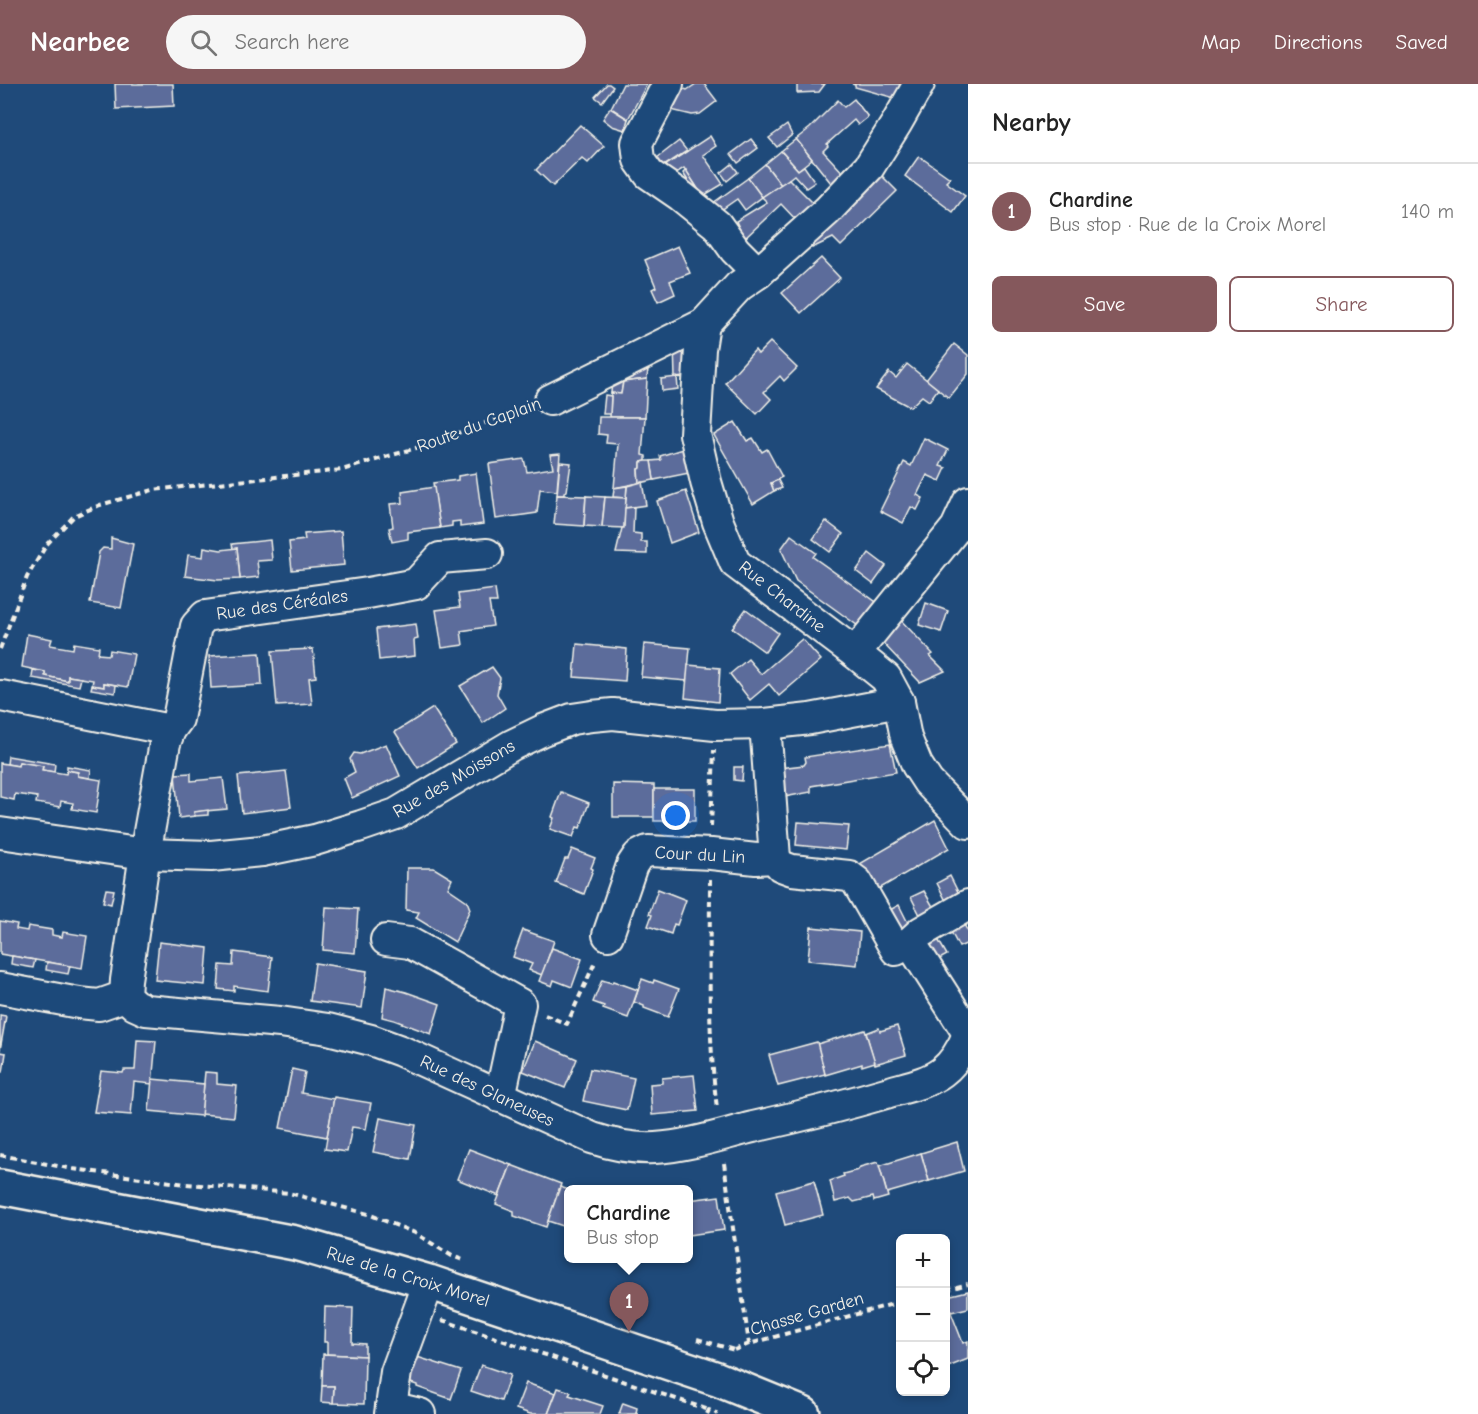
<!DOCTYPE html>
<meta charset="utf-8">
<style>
:root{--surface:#fff;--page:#f6f6f6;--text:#222;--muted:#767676;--line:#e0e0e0;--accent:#85585c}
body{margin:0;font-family:"Comic Neue",sans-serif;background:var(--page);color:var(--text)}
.controls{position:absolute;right:18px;bottom:18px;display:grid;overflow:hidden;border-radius:9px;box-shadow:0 3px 9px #0003}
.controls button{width:54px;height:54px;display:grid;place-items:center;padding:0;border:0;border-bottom:2px solid var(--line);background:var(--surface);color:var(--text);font:30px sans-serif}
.you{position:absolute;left:676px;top:732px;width:21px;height:21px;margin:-15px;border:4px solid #fff;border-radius:50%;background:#1a73e8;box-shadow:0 0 0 9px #1a73e833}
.badge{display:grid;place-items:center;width:39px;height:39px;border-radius:50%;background:var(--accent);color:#fff;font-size:20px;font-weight:700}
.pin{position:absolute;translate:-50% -50px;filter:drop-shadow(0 2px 3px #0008)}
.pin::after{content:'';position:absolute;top:32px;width:21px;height:18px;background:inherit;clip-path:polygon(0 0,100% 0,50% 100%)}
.popup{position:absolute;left:564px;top:1101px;width:129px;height:78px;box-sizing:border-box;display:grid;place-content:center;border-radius:9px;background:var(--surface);filter:drop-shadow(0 2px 4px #0005);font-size:20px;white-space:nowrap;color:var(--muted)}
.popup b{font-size:22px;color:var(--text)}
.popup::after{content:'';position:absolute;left:50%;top:100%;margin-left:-12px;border:12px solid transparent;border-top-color:var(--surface)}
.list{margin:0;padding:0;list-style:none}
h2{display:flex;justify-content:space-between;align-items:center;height:78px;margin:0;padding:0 24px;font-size:26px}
h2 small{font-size:20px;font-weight:400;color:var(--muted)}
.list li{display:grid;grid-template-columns:39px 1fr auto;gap:18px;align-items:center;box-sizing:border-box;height:96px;padding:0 24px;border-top:2px solid var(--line)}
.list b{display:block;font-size:22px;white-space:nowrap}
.list p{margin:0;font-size:20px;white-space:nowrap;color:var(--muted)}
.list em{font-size:20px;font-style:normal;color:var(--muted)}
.actions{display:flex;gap:12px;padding:18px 24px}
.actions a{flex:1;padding:14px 0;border:2px solid var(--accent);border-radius:9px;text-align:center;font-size:21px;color:var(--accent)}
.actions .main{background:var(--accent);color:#fff}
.icon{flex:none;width:33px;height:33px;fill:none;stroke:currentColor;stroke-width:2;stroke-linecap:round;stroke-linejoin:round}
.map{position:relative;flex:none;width:968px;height:1330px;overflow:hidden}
header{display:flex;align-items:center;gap:36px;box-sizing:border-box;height:84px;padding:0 30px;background:var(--accent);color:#fff}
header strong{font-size:28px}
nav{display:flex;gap:33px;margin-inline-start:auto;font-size:21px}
.search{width:420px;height:54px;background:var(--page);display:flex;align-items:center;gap:15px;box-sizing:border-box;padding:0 21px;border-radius:33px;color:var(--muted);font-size:22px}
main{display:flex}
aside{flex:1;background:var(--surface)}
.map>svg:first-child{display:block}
.building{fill:#5b6c9b;stroke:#f4f1e8;stroke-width:1.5}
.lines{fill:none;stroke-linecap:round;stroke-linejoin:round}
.minor-casing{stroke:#f4f1e8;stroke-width:34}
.secondary-casing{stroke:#f4f1e8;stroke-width:38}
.path{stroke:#f4f1e8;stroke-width:4;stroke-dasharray:6 4.5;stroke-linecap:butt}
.minor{stroke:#1f4a7a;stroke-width:30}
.secondary{stroke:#1f4a7a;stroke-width:33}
.labels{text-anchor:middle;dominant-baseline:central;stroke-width:5;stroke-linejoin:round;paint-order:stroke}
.street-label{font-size:18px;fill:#f4f1e8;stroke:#1f4a7a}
</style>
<header>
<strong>Nearbee</strong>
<div class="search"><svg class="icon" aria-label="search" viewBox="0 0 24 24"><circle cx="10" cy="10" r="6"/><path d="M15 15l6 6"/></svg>Search here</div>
<nav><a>Map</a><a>Directions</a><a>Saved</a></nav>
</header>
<main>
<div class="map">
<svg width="968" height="1330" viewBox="0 0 968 1330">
<rect width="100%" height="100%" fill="#1f4a7a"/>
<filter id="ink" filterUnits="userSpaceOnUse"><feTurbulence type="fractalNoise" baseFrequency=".0167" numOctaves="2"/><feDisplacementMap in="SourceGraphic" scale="12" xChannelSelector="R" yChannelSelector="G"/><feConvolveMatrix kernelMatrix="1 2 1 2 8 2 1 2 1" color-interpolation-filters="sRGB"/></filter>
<g filter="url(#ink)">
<g class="building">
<path d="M115,0H173L174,22L116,25Z"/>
<path d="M607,0H609L613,3L602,18L595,13Z"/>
<path d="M623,0H647L628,35L611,24Z"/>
<path d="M696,0H704L717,17L700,30L692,31L671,26L676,2L687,6Z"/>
<path d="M797,0H825L819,8L797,9Z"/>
<path d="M852,0H906L902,16L855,3V1Z"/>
<path d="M854,15L868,33L858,41L854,36L827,60L828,62L823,67L846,92L835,104L796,55L810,44L838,16L844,23Z"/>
<path d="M610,24L628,35L625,46L612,42L603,35Z"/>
<path d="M580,41L604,62L588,79L582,74L553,102L536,86Z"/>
<path d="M787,41L792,51L777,63L769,54Z"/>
<path d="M710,52L716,62L703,71L723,100L703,112L684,84L673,91L666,81Z"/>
<path d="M751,55L758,64L738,79L731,70Z"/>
<path d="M796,55L812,75L798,86L781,67Z"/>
<path d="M679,57L687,67L664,82L657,74Z"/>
<path d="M781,67L798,86L804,82L815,98L806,104L794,91L781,101L765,80Z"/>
<path d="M919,72L950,94L946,98L965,112L953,128L905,92Z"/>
<path d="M732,80L738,88L727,97L721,89Z"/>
<path d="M765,80L781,101L762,113L748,94Z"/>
<path d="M686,86L696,102L692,103L683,89Z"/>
<path d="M878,88L897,107L841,162L833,154L812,164L807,159Z"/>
<path d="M748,94L762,113L745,126L737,115L721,126L713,119Z"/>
<path d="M789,95L816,122L798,138L781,120L744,155L736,137L767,118L762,113Z"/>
<path d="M678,162L690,189L670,197L675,210L658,218L652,205L656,203L645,176Z"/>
<path d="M821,174L840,194L801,229L782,209Z"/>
<path d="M693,254L694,292L675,294L674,259Z"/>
<path d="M770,258L797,284L784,297L780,292L764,308L771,315L757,330L725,299L755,266L758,270Z"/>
<path d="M954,260L968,271V290L949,314L926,296Z"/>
<path d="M649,275L647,295L623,298L621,310L611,309L612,297Z"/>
<path d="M907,280L938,305L929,317L922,312L910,323L876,305L889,288L896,294Z"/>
<path d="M677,293L678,305L662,307L661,295Z"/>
<path d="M647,295L645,333H610L611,309L621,310L623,298Z"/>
<path d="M605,311L611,312L610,330H603Z"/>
<path d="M599,333H645L642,371L646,372V377L641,378V384L638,385L639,399L614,404L618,360L606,359L607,351L598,350Z"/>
<path d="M735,338L747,357L753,354L762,368L767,365L782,393L771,399L774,407L753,420L714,351Z"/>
<path d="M924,354L948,366L940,382L946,384L940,397L927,391L917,411L923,414L917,426L911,423L903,439L880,427L904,378L911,382Z"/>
<path d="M692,362L699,387L654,396L651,377L661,376L660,372Z"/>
<path d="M560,370L557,407L540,405L537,429L496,435L489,380L524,375L527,388L553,384L550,371Z"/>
<path d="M646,377H651L654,396L639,399L638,385L641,384V378Z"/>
<path d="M560,378L571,379L567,407L564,408V411H557Z"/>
<path d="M476,389L483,440L460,443V437L452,438V442L440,444L433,399L458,396V392Z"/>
<path d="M778,396L782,404L774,407L771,399Z"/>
<path d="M642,398L646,421L625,424L627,402Z"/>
<path d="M627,402L626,414L613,413L614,404Z"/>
<path d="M434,403L440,444L408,448V455L392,458L389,444L393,443L390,420L403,419L402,408Z"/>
<path d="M686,407L699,448L670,459L657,417Z"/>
<path d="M557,411L586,412L584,442L554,440Z"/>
<path d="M586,412L605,413L602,443L584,442Z"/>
<path d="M605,413L626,414L624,444L602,443Z"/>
<path d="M634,423L633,449L641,450V458H647V470L616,469L622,444H624L625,424Z"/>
<path d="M826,437L843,450L830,468L813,455Z"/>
<path d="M341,447L344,481L292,486L289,458L305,456L304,450Z"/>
<path d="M791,451L816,469L813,473L879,520L861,544L796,497L781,465Z"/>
<path d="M111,454L133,460L121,524L90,519L99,468L103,464L111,465Z"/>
<path d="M270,456L272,476L257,477L259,493L240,495L237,464L233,465L232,460Z"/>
<path d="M204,463L221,466L237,464L240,495L218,496L185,492L188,471L203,473Z"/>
<path d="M869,469L886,482L873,500L856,487Z"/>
<path d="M495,505L497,518H489L493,542L461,547L463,561L442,564L436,526L460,523L458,510Z"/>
<path d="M926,519L948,527L941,548L919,541Z"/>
<path d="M746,525L778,549L765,568L732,544Z"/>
<path d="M896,531L933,570L930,572L945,587L920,598L879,555Z"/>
<path d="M416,540L418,555L414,556L415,572L379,576L376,545Z"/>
<path d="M27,550L52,555L50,561L73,565L74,559L99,563L98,570L109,571L110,566L134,570L128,603L104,599V603L92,601L93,596L68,592V597L45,592V588L22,583Z"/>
<path d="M802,555L821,576L779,612L769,600L750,616L730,590L748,575L761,590Z"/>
<path d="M577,560L627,565L625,597L574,593Z"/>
<path d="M644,560L690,564L687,597L641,593Z"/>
<path d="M313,565L316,593L309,594L312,620L277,622L272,567Z"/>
<path d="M260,569L262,601L211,604L209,572Z"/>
<path d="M688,581L720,584L718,618L685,614Z"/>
<path d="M492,583L500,594L497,610L505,624L483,639L460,602Z"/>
<path d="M33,586L45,588V592L68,597V592L81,594L79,602L32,594Z"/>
<path d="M104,599L116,601L115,609L91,605L92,601L104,603Z"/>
<path d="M433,624L456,660L418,684L395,648Z"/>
<path d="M386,660L400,692L352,714L344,694L355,688L350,675L354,669L360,670Z"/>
<path d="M890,660L896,688L811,702V708L784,713L779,684L804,681L806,678L805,673Z"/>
<path d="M8,672L55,680L54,688L42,686L43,682L19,678L18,682L7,680Z"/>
<path d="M19,678L43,682L42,686L66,690L67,686L78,688V692L101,696L96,729L72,725L73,719L61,717L60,723L36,719L37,713L15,710L14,716L0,713V679L18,682Z"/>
<path d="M67,682L91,686L90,694L78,692V688L67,686Z"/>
<path d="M734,683H743L742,697L734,696Z"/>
<path d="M286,687L291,723L242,729L238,692Z"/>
<path d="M191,689V697L223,694L227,725L194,728L195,732L179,734L175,690Z"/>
<path d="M613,700L654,701V733H613Z"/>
<rect x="654" y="705" width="41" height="32"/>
<path d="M561,708L589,719L580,744L577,743L573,753L550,745L554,734L552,733Z"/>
<path d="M208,726V731L195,732L194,728Z"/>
<path d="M935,736L949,764L872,809L858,781Z"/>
<path d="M798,738L849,742L846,766L796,761Z"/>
<path d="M572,765L595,774L591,784L593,785L584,810L556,799L565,775H568Z"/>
<path d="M407,784H434L452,795L448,804L467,817L470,825L455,858L416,834L419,828L406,826Z"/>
<path d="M950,792L960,812L947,819L937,799Z"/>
<path d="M106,805L114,806L111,820L103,818Z"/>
<path d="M658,805L686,816L677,841L674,840L671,850L648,842L652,831L649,830Z"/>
<path d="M924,807L935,826L921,833L911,813Z"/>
<path d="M899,821L909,841L896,848L886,828Z"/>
<path d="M326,823L358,825L355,869L323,866Z"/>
<path d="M0,837L17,840L16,845L27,847L28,842L52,846V851L62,853L63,848L87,852L82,884L0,870Z"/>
<path d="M962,837L968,848V859L959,863L949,844Z"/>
<path d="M811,843L860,848L857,881L808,876Z"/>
<path d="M523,846L554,857L542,891L529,886L532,880L513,873Z"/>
<path d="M936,852L947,871L934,878L923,858Z"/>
<path d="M159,858L208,864L205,901L155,896Z"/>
<path d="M552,864L582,875L572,903L554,896L552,902L539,897Z"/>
<path d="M234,868L272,873L268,907L234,902V907L218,905L220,881L233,882Z"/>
<path d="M12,872L35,876L33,884L11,880Z"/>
<path d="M47,878L70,882L68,890L46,886Z"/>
<path d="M315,879L367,887L362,924L310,917Z"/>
<path d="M642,895L653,899L654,896L679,905L668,933L644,924V922L634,918Z"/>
<path d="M602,896L612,899L613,897L638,906L628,934L603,925L604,922L593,918Z"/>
<path d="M386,903L406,908L440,920L431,950L394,936L382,933Z"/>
<path d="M0,931L6,932L0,966Z"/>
<path d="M897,942L906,971L875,980L866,949L879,944L880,947Z"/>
<path d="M865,946L875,978L862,982V980L825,991L817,960Z"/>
<path d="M137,956L156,957L152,1000L134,998L131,1031L94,1028L101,987L123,989L124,986H135Z"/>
<path d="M535,957L577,975L565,1004L523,987Z"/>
<path d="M817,958L825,990L778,1002L769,971Z"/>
<path d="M0,968L6,969L3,988H0Z"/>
<path d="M292,985L305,988L301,1009L334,1015L327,1053L280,1044Z"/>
<path d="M590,985L634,994L627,1026L583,1017Z"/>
<path d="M205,988L217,989V1000L237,1002L234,1033L201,1030Z"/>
<path d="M694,991L698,1027L652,1031L650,1000L662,999V994Z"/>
<path d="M152,995L204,1000L201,1032L149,1027Z"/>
<path d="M334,1013L371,1019L366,1045L352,1043L347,1068L325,1065Z"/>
<path d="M380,1034L416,1041L410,1075L373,1068Z"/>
<path d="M957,1058L964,1087L929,1097L921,1069Z"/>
<path d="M469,1065L511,1081L499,1112L457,1095Z"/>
<path d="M921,1069L929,1097L887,1109L879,1082Z"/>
<path d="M878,1078L888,1113L874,1117L873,1113L854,1118L850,1114L835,1118L830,1097L844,1092L843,1090L858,1086L860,1083Z"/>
<path d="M511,1081L561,1100L546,1143L514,1132V1127L496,1120Z"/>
<path d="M814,1097L823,1131L785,1141L776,1107Z"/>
<path d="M560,1103L569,1106V1144L548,1137Z"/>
<path d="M719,1112L724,1146L689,1151V1116Z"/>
<path d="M968,1207V1224L951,1228L947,1212Z"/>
<path d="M325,1223L353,1224L352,1259L365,1260V1272L327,1270V1258H324Z"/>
<path d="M950,1226L963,1259L968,1257V1275L948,1283L946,1276V1228Z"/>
<path d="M323,1270L365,1272L364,1320L333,1319L334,1302H322Z"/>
<path d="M414,1272L461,1287L451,1315L417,1303V1301L405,1297Z"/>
<path d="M481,1281L510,1291L501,1317L471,1307Z"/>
<path d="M526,1299L556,1309L548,1330H530L516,1325Z"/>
<path d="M322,1302H334L333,1319L321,1318Z"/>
<path d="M558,1304L571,1308L569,1311L603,1322L600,1330H548Z"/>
<path d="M623,1319L637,1324L636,1329L638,1330H619Z"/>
</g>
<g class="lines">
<g class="minor-casing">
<g id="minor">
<path d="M668,0L637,59L639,76L649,90L681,112L717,141L735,166L758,189"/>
<path d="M704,240L700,265L695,350L706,398L718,438L735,479L855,569L886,594L899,618L906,654L917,681L928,698L968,739"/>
<path d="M550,316L704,240L739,202L758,189L827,127L869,83L896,40L919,0"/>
<path d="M487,470L440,474L416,500L368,509L205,532L196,542L178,635L170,646L165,659L145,770L126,896L125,912L135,921L146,926L280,938L328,945L371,956L401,967L592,1054C613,1061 632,1065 655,1064C688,1062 721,1051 753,1043C798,1033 842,1022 886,1009C905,1003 926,1000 942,988C954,979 962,965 968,951"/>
<path d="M855,569L956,444L968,418"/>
<path d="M1,612L170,646"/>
<path d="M765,640L775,774L781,782L792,786L849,792L857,798L896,866L910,858L968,949"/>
<path d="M0,749L145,770L211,772L262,767L315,756L361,742L396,730L512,661L543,646L572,635L592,632L613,630L715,641L765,640L810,635L899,618"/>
<path d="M608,851L632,781L638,772L648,767L711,770L756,775L775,774"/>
<path d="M386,856L410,859L520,920L500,1013"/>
<path d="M910,858L921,848L968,821"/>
<path d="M0,904L79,919L99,921L125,912"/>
<path d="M391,1323L420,1330"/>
<path d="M390,1330L396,1288L429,1198"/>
</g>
</g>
<g class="secondary-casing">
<path id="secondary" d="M0,1103L295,1159L429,1198L717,1295L803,1330"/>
</g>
<g class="path">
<path d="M0,565L27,493L47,460L74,432L100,421L153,406L342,386L416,364L527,324"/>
<path d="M711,743L714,666"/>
<path d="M710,795C710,871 707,948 717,1024"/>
<path d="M545,931L567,940L596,876"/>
<path d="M0,1071L73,1085L186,1100L238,1104L289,1109L368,1130L415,1149L452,1172L463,1176"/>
<path d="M724,1079L749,1260"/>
<path d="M946,1206L968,1200"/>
<path d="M442,1236L709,1326"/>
<path d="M697,1255L734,1266"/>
<path d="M734,1266L749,1260L900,1218"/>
<path d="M707,1330L709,1326L718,1330"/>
</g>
<use href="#minor" class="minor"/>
<use href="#secondary" class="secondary"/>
</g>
</g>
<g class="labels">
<g class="street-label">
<text transform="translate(479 341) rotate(-20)">Route du Caplain</text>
<text transform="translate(782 513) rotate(38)">Rue Chardine</text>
<text transform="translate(282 521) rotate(-8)">Rue des Céréales</text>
<text transform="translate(454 695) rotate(-30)">Rue des Moissons</text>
<text transform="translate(700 771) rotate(3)">Cour du Lin</text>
<text transform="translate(487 1007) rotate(25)">Rue des Glaneuses</text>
<text transform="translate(408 1193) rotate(17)">Rue de la Croix Morel</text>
<text transform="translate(807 1230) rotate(-16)">Chasse Garden</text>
</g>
</g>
</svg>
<div class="controls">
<button>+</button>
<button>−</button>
<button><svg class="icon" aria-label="locate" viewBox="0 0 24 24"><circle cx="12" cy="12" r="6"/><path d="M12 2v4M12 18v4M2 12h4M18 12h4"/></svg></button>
</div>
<div class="you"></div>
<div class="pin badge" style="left:629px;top:1248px">1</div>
<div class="popup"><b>Chardine</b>Bus stop</div>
</div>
<aside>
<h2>Nearby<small></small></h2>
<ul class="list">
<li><span class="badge">1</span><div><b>Chardine</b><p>Bus stop · Rue de la Croix Morel</p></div><em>140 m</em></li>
</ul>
<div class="actions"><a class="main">Save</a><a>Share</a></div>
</aside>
</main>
